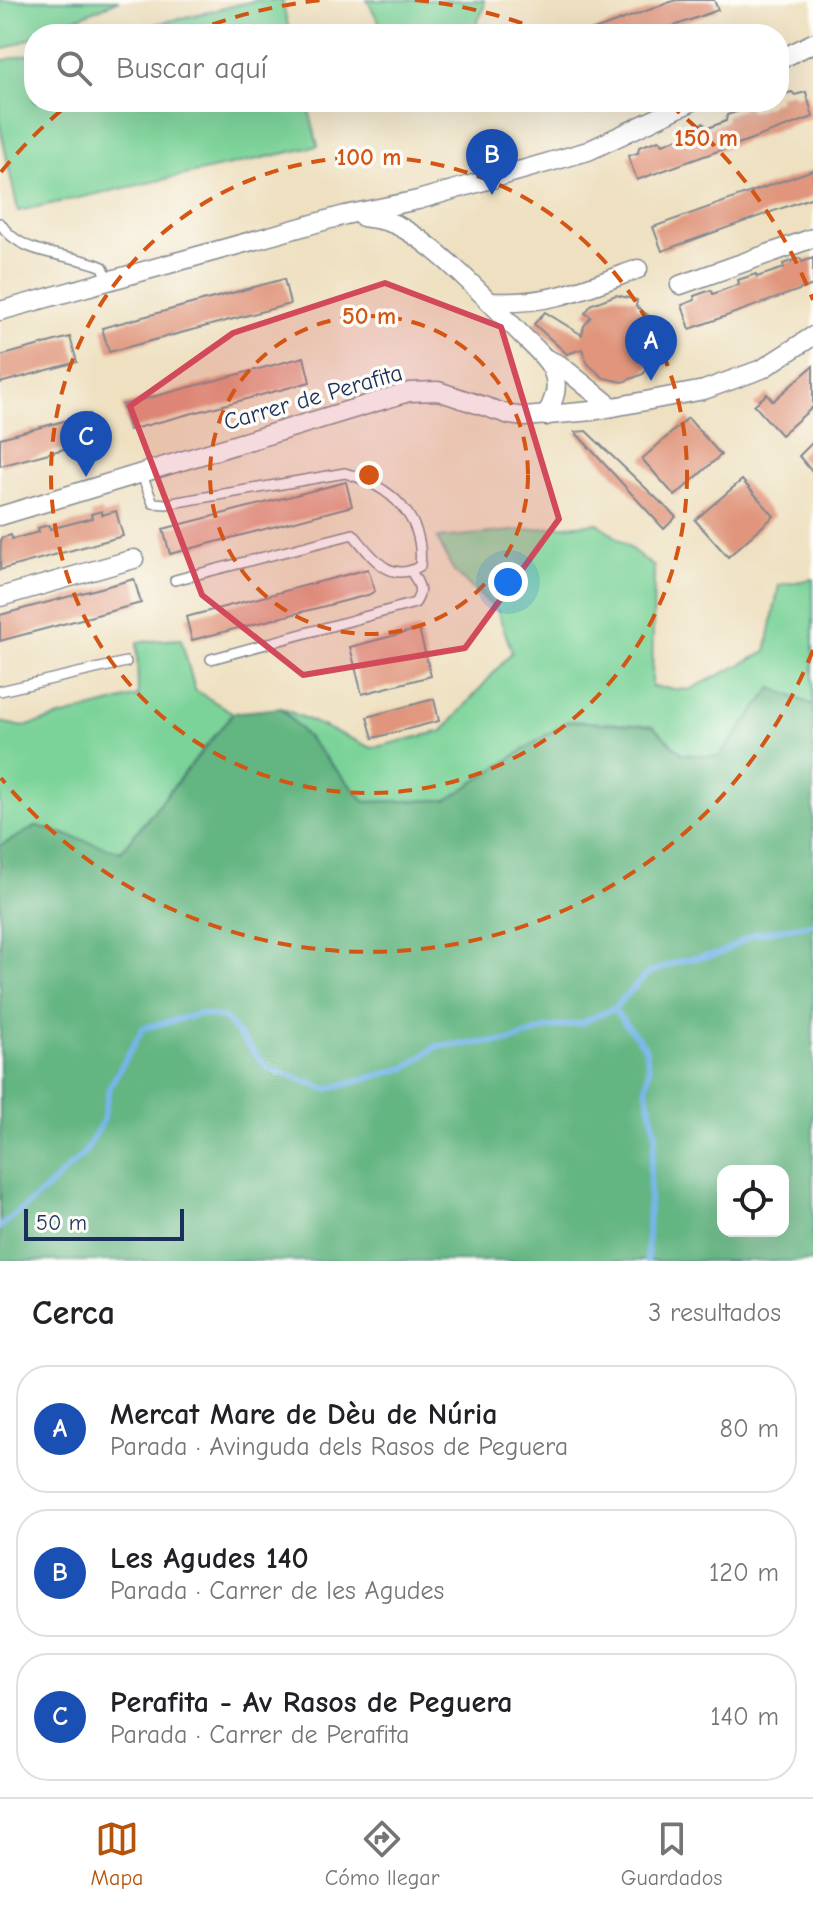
<!DOCTYPE html>
<html lang="es">
<meta charset="utf-8">
<style>
:root{--surface:#fff;--page:#f2f2f2;--text:#202124;--muted:#757577;--line:#e0e0e0;--accent:#b45309}
body{margin:0;font-family:"Comic Neue",sans-serif;background:var(--page);color:var(--text)}
.controls{position:absolute;right:24px;bottom:24px;display:grid;overflow:hidden;border-radius:16px;box-shadow:0 8px 32px #0002}
.controls button{width:72px;height:72px;display:grid;place-items:center;padding:0;border:0;border-bottom:2px solid var(--line);background:var(--surface);color:var(--text);font:40px sans-serif}
.scale{position:absolute;left:24px;bottom:20px;width:160px;box-sizing:border-box;padding-left:8px;border:4px solid #1b2f5e;border-top:0;font-size:22px;line-height:28px;white-space:nowrap;color:#1b2f5e;-webkit-text-stroke:6px #fdfcf7;paint-order:stroke}
.you{position:absolute;left:508px;top:582px;width:28px;height:28px;margin:-20px;border:6px solid #fff;border-radius:50%;background:#1a73e8;box-shadow:0 0 0 12px #1a73e833}
.badge{display:grid;place-items:center;width:52px;height:52px;border-radius:50%;background:var(--accent);color:#fff;font-size:26px;font-weight:700}
.pin{position:absolute;translate:-50% -66px;filter:drop-shadow(0 2px 4px #0008)}
.pin::after{content:'';position:absolute;top:42px;width:28px;height:24px;background:inherit;clip-path:polygon(0 0,100% 0,50% 100%)}
.list{margin:0;padding:0;list-style:none}
h2{display:flex;justify-content:space-between;align-items:center;height:104px;margin:0;padding:0 32px;font-size:34px}
h2 small{font-size:26px;font-weight:400;color:var(--muted)}
.list li{display:grid;grid-template-columns:52px 1fr auto;gap:24px;align-items:center;box-sizing:border-box;height:128px;margin:0 16px 16px;padding:0 16px;border:2px solid var(--line);border-radius:32px}
.list b{display:block;font-size:30px;white-space:nowrap}
.list p{margin:0;font-size:26px;white-space:nowrap;color:var(--muted)}
.list em{font-size:26px;font-style:normal;color:var(--muted)}
.icon{flex:none;width:44px;height:44px;fill:none;stroke:currentColor;stroke-width:2;stroke-linecap:round;stroke-linejoin:round}
.map{position:relative;flex:none;width:813px;height:1261px;overflow:hidden}
.search{position:absolute;background:var(--surface);box-shadow:0 8px 32px #0002;left:24px;right:24px;top:24px;height:88px;display:flex;align-items:center;gap:20px;box-sizing:border-box;padding:0 28px;border-radius:32px;color:var(--muted);font-size:30px}
.sheet{height:536px;background:var(--surface)}
nav{display:flex;justify-content:space-around;align-items:center;box-sizing:border-box;height:112px;border-top:2px solid var(--line);background:var(--surface);font-size:22px;color:var(--muted)}
nav a{display:grid;justify-items:center;gap:4px}
nav .on{color:var(--accent)}
.map>svg:first-child{display:block}
.green{fill:#7bd399;stroke:#4b817c;stroke-width:2}
.forest{fill:#64b581;stroke:#407270;stroke-width:2;fill-rule:evenodd}
.lines{fill:none;stroke-linecap:round;stroke-linejoin:round}
.stream{stroke:#77b5ea;stroke-width:6}
.building{fill:#e0957b}
.lane-casing{stroke:#84888f;stroke-width:12}
.street-casing{stroke:#84888f;stroke-width:21}
.lane{stroke:#fff;stroke-width:9}
.street{stroke:#fff;stroke-width:18}
.marked{fill:#d1495b;fill-opacity:0.2;stroke:#d1495b;stroke-width:6;stroke-linejoin:round}
.ring{fill:none;stroke:#d45514;stroke-width:4;stroke-dasharray:14 10}
.labels{text-anchor:middle;dominant-baseline:central;stroke-width:7;stroke-linejoin:round;paint-order:stroke}
.street-label{font-size:24px;fill:#1b2f5e;stroke:#fdfcf7}
.centre{fill:#d45514;stroke:#fdfcf7;stroke-width:4}
.ring-label{font-size:24px;text-anchor:middle;font-weight:bold;fill:#d45514;stroke:#fdfcf7;stroke-width:7;stroke-linejoin:round;paint-order:stroke}
</style>
<div class="map">
<svg width="813" height="1261" viewBox="0 0 813 1261">
<rect width="100%" height="100%" fill="#fdfcf7"/>
<filter id="ink" filterUnits="userSpaceOnUse"><feTurbulence type="fractalNoise" baseFrequency=".0125" numOctaves="2"/><feDisplacementMap in="SourceGraphic" scale="16" xChannelSelector="R" yChannelSelector="G"/><feConvolveMatrix kernelMatrix="1 2 1 2 8 2 1 2 1" color-interpolation-filters="sRGB"/></filter>
<filter id="wash" filterUnits="userSpaceOnUse"><feTurbulence type="fractalNoise" baseFrequency=".006" numOctaves="4" result="noise"/><feDisplacementMap in="SourceGraphic" scale="32" xChannelSelector="R" yChannelSelector="G"/><feGaussianBlur stdDeviation="1.8" result="paint"/><feColorMatrix in="noise" values="0 0 0 0 0 0 0 0 0 0 0 0 0 0 0 0 0 1.4 0 .05"/><feComposite in="paint" operator="in"/></filter>
<g filter="url(#wash)">
<rect width="100%" height="100%" fill="#eee0c0"/>
<g class="green">
<path d="M0,0H119L40,34H34V37L0,51Z"/>
<path d="M258,0H282L290,34H114Z"/>
<path d="M367,0H484V9L471,34H386Z"/>
<path d="M34,53V102H307L318,146L18,211L0,126V61Z"/>
<path d="M598,523L654,567L652,687L689,690L766,652L779,585L813,579V705L772,689L719,757L682,754L653,726L568,721L447,800L365,802L281,708L372,748L443,731L512,652L497,610L454,572L437,538Z"/>
<path d="M181,639L195,690L233,713L120,852L38,826L0,846V722L23,727L138,696L137,642Z"/>
</g>
<path class="forest" d="M772,688L813,705V1261H0V846L37,826L121,852L233,713L281,708L365,802L447,800L568,721L653,726L682,754L719,757ZM723,1171H783V1231H723Z"/>
<g class="lines">
<g class="stream">
<path d="M613,1009L645,1047L649,1068L646,1088L656,1135L650,1169L647,1261"/>
<path d="M0,1227L44,1191L85,1152L103,1121L109,1088L143,1028L200,1014L224,1018L267,1067L327,1089L406,1068L437,1046L510,1041L548,1028L581,1023L613,1009L647,974L680,961L719,954L754,934L813,924"/>
</g>
</g>
<g id="blocks">
<g class="building">
<path d="M676,0H714L718,10L652,34H583Z"/>
<path d="M792,92L795,95L806,92L813,117L637,180L628,156L638,153L639,147L659,140L663,144L681,137L683,131L703,123L708,128L726,121L727,115L748,108L751,112L771,105L772,102H779V96Z"/>
<path d="M813,170V197L662,251L653,227Z"/>
<path d="M800,258L802,262L813,258V285L690,329L682,305L695,300L694,296L711,290L713,294L739,284L738,280L756,274L757,277L784,268L783,264Z"/>
<path d="M284,279L290,304L109,352L102,328Z"/>
<path d="M616,295L637,300L636,306L653,319L660,338L655,359L643,374L623,382L604,378L588,364L582,349L567,354L534,324L545,312L582,335L584,326L591,317L585,313L592,304Z"/>
<path d="M70,337L77,362L0,383V356Z"/>
<path d="M304,357L310,382L129,430L122,405Z"/>
<path d="M813,366V407L781,435L754,405L767,394L773,401Z"/>
<path d="M90,414L98,440L0,466V438Z"/>
<path d="M688,418L721,455L675,496L642,459Z"/>
<path d="M586,431L676,517L664,529L575,432Z"/>
<path d="M813,442V473L799,456Z"/>
<path d="M742,480L774,516L728,557L695,520Z"/>
<path d="M346,482L352,506L170,554L163,529Z"/>
<path d="M102,511V515L116,511L123,536L0,570L1,538L11,535L12,539L39,532L38,528L49,525L50,529L92,518L91,514Z"/>
<path d="M368,569L375,591L368,595L192,640L186,617Z"/>
<path d="M134,579L141,603L0,641V615Z"/>
<path d="M419,629L431,676L362,694L350,647Z"/>
<path d="M434,699L439,721L373,738L367,717Z"/>
</g>
</g>
</g>
<g filter="url(#ink)">
<use href="#blocks" fill-opacity="0" stroke="#84888f" stroke-width="2"/>
<g class="lines">
<g class="lane-casing">
<g id="lane">
<path d="M0,223C22,258 70,252 103,267L108,280"/>
<path d="M141,473L153,503L166,504L345,473C390,486 425,516 420,566C389,585 371,555 353,534L175,580"/>
<path d="M211,659L415,603C424,590 418,583 411,571"/>
<path d="M0,691L126,662"/>
</g>
</g>
<g class="street-casing">
<g id="street">
<path d="M779,60L813,43"/>
<path d="M363,217C378,219 391,221 404,229C441,250 489,301 519,332C530,344 545,355 552,369C560,387 554,400 546,416"/>
<path d="M680,285L813,238"/>
<path d="M490,302C549,305 584,289 638,269"/>
<path d="M0,311L345,215L418,200L588,151L691,102"/>
<path d="M547,359L560,365L612,407"/>
<path d="M0,516L409,392L438,391L510,415L525,417L592,411L704,390L762,369L813,336"/>
<path d="M0,597L134,559"/>
</g>
</g>
<use href="#lane" class="lane"/>
<use href="#street" class="street"/>
</g>
</g>
<path class="marked" d="M385,283L501,327L559,519L465,648L303,675L202,595L130,406L233,333Z"/>
<g class="ring">
<circle cx="369" cy="475" r="159"/>
<circle cx="369" cy="475" r="318"/>
<path d="M813 650A477 477 0 0 1 1 778M1 172A477 477 0 0 1 69 104M190 33A477 477 0 0 1 323 0M415 0A477 477 0 0 1 548 33M669 104A477 477 0 0 1 813 300"/>
</g>
<g class="labels">
<g class="street-label">
<text transform="translate(313 397) rotate(-16)">Carrer de Perafita</text>
</g>
</g>
<circle cx="369" cy="475" r="12" class="centre"/>
<g class="ring-label">
<text x="706" y="146">150 m</text>
<text x="369" y="165">100 m</text>
<text x="369" y="324">50 m</text>
</g>
</svg>
<div class="controls">
<button><svg class="icon" aria-label="locate" viewBox="0 0 24 24"><circle cx="12" cy="12" r="6"/><path d="M12 2v4M12 18v4M2 12h4M18 12h4"/></svg></button>
</div>
<div class="scale">50 m</div>
<div class="you"></div>
<div class="pin badge" style="left:651px;top:381px;background:#1a4fb4">A</div>
<div class="pin badge" style="left:492px;top:195px;background:#1a4fb4">B</div>
<div class="pin badge" style="left:86px;top:477px;background:#1a4fb4">C</div>
<div class="search"><svg class="icon" aria-label="search" viewBox="0 0 24 24"><circle cx="10" cy="10" r="6"/><path d="M15 15l6 6"/></svg>Buscar aquí</div>
</div>
<section class="sheet">
<h2>Cerca<small>3 resultados</small></h2>
<ul class="list">
<li><span class="badge" style="background:#1a4fb4">A</span><div><b>Mercat Mare de Dèu de Núria</b><p>Parada · Avinguda dels Rasos de Peguera</p></div><em>80 m</em></li>
<li><span class="badge" style="background:#1a4fb4">B</span><div><b>Les Agudes 140</b><p>Parada · Carrer de les Agudes</p></div><em>120 m</em></li>
<li><span class="badge" style="background:#1a4fb4">C</span><div><b>Perafita - Av Rasos de Peguera</b><p>Parada · Carrer de Perafita</p></div><em>140 m</em></li>
</ul>
</section>
<nav>
<a class="on"><svg class="icon" aria-label="map" viewBox="0 0 24 24"><path d="M3 6l6-2 6 2 6-2v14l-6 2-6-2-6 2zM9 4v14M15 6v14"/></svg>Mapa</a>
<a><svg class="icon" aria-label="directions" viewBox="0 0 24 24"><path d="M12 3l9 9-9 9-9-9zM9 14v-3h6M13 9l2 2-2 2"/></svg>Cómo llegar</a>
<a><svg class="icon" aria-label="saved" viewBox="0 0 24 24"><path d="M7 4h10v16l-5-4-5 4z"/></svg>Guardados</a>
</nav>
